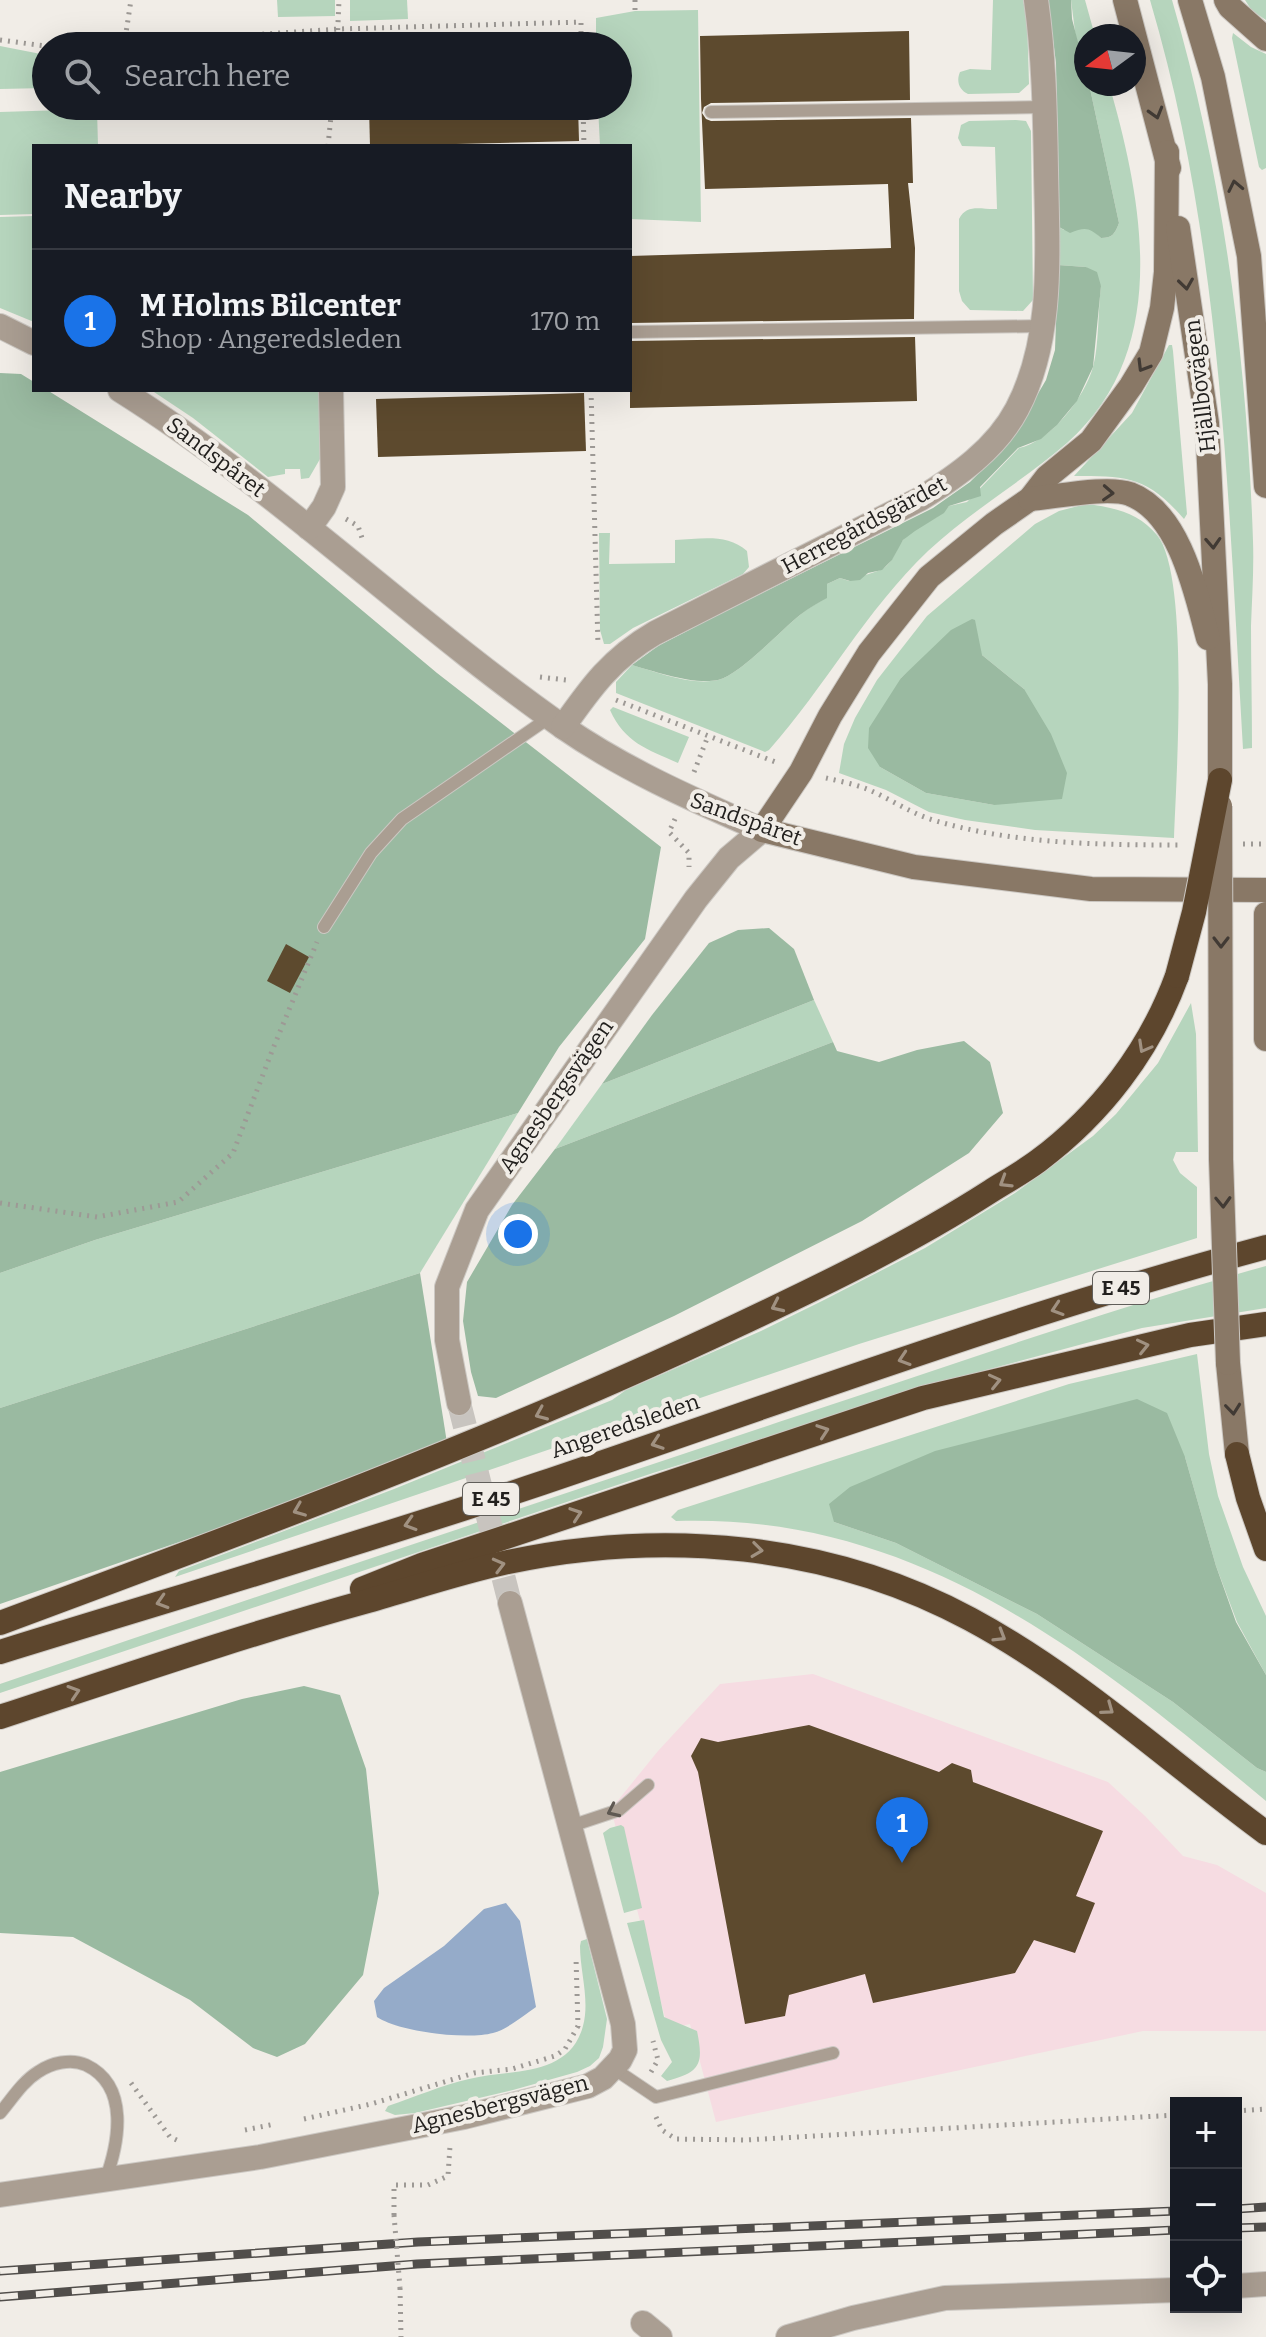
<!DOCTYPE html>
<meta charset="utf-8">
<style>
:root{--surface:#171b24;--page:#242831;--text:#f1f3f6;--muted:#9ea1a6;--line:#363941;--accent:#1a73e8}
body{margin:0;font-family:Bitter,serif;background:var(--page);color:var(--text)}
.controls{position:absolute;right:24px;bottom:24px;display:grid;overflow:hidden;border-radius:0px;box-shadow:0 8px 32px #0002}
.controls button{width:72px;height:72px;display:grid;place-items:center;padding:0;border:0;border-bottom:2px solid var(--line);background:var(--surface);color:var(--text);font:40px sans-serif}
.compass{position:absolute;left:1074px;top:24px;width:72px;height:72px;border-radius:50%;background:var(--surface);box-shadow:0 8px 32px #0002;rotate:255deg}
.you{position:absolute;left:518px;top:1234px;width:28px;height:28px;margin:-20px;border:6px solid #fff;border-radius:50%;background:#1a73e8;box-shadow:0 0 0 12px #1a73e833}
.badge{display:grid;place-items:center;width:52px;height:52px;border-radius:50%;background:var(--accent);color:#fff;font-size:26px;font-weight:700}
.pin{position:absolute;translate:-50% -66px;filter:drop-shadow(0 2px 4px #0008)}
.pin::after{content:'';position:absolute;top:42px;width:28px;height:24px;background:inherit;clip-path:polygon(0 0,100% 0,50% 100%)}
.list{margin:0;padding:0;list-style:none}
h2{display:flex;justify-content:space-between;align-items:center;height:104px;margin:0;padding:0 32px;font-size:34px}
h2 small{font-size:26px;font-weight:400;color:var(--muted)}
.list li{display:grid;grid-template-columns:52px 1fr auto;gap:24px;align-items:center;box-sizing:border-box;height:144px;padding:0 32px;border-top:2px solid var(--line)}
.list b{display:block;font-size:30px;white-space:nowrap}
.list p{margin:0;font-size:26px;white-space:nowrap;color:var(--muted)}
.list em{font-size:26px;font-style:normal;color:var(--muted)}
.icon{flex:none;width:44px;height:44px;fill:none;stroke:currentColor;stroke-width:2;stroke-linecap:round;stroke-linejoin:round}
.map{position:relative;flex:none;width:1266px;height:2337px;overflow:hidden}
.search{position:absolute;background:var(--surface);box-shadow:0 8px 32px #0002;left:32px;top:32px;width:600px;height:88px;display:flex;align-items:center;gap:20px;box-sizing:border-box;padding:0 28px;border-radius:44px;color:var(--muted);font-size:30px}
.panel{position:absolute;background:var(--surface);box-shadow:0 8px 32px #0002;left:32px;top:144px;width:600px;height:248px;border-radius:0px}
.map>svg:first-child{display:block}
.commercial{fill:#f6dce2}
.green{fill:#b6d5bd;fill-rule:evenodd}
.forest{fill:#9abaa1}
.water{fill:#95abc9}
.building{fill:#5d4a2e}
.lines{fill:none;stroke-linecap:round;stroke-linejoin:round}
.street-tunnel{stroke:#c8c4bf;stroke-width:24;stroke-dasharray:24 12;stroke-linecap:butt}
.lane-casing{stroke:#ccc8c3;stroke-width:14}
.street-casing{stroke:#ccc8c3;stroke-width:26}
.secondary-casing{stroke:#ccc8c3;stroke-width:26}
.highway-casing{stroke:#ccc8c3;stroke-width:26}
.path{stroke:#9d9995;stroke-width:5;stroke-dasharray:2 6;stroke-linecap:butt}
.lane{stroke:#aa9e92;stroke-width:12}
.street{stroke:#aa9e92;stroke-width:24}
.secondary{stroke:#897866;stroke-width:24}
.highway{stroke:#5d462d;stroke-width:24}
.rail-casing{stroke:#514e4b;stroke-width:9}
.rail{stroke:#f1ede7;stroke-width:6;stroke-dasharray:18;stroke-linecap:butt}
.secondary-bridge-casing{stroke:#ccc8c3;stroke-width:26;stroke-linecap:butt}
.highway-bridge-casing{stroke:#ccc8c3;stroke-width:26;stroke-linecap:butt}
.path-bridge{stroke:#9d9995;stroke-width:5;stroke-dasharray:2 6;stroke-linecap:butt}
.secondary-bridge{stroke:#897866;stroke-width:24}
.highway-bridge{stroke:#5d462d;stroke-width:24}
.oneway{stroke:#413a34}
.oneway2{stroke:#a09181}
.oneway3{stroke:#5f5952}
.labels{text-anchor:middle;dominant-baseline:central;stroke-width:8;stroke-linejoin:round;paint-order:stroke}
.shield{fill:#f1ede7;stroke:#605e5a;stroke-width:2}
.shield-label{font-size:20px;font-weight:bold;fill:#22201e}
.street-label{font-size:22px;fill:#22201e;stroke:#f1ede7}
</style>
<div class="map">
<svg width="1266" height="2337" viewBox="0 0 1266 2337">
<rect width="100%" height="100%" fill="#f1ede7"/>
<path class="commercial" d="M813,1674L1108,1782L1145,1816L1183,1856L1217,1865L1266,1893V2031H1143L716,2122L690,2024L668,2029L611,1809L658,1751L720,1684Z"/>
<g class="green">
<path d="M277,0H335V16L278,17Z"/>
<path d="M350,0H407L408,19L350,21Z"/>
<path d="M993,0H1023L1027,18L1029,84L1019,93L968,94C959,90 956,81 960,72L970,69L991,70Z"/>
<path d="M1071,0H1085L1095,36H1086V73L1077,47Z"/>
<path d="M1150,0H1172C1223,175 1247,359 1253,541C1254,569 1252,598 1251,626C1251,667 1252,708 1252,748L1243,749C1228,497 1222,243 1150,0Z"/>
<path d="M1245,0H1266V20L1252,11Z"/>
<path d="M698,10L701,222L630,219V146H600L598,106H618V46H596V18L635,11Z"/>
<path d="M1233,33L1251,47L1266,54V168L1262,170L1259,167L1232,38Z"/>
<path d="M0,46L46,55V88L0,89Z"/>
<path d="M1089,84H1109C1143,202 1172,351 1067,443C1023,481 971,511 928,551C866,610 825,687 769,750L765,752L616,693V682L632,665C657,672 691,686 718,680C740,675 781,630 800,615C808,608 818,603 826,598L827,584L840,578L849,581C860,576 870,574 880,570C893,565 895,550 903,540C915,525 938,521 949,506L967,502L1019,448C1050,442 1085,397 1093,367C1099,347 1098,309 1101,286L1086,267L1058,265L1059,227L1064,230L1091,228L1101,238C1112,238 1115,234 1119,223Z"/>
<path d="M97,109L98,146H34V214L0,215V112Z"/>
<path d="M1016,120L1026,121L1031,131L1033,300L1023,311L970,310L962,301L959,291V219C967,203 982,210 997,209L995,147L962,146L958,138L961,125L969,121Z"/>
<path d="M34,216V322L0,308V217Z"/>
<path d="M1169,345H1172L1173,351L1187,514L1184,519C1147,476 1126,476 1074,476L1132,413Z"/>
<path d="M151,390H319L320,459L309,478L301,479L300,469H285V474L268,477L193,418Z"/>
<path d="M1086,504C1113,507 1139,513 1157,535C1190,575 1176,780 1174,838L1035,830L965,820L929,812L886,790L839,773L844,744L855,718L877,680L927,616L1035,524L1059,511ZM927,655H982L1024,689L994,805L926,793L880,767L901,678Z"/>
<path d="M599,533H610L609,564L675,563V540C700,539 727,533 747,551L749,567L743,574L633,628L610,644H604L600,630Z"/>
<path d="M613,707L689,737L678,763C647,749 625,743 610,710Z"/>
<path d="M814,1000L833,1042L555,1149L602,1084Z"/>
<path d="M1191,1003L1196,1034L1198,1152H1176L1173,1160L1180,1173L1197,1187V1238L859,1344L175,1577L179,1571L394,1489L612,1400L626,1390L761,1331L822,1301L925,1248L1015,1193L1093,1136L1116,1114L1158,1063Z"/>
<path d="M518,1113L420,1273L0,1408V1273L95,1240Z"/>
<path d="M1266,1266V1308L1142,1328L986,1370L653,1473L0,1693V1684C266,1593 533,1504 800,1415C955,1364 1109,1309 1266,1266Z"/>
<path d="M1197,1354L1209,1454L1218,1496L1243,1567L1266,1616V1675L1237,1622L1216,1566L1185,1457L834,1522L896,1543L1037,1614L1173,1702L1257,1768L1266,1772V1801C1092,1656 917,1513 676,1521L671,1517L678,1510L1069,1384Z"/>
<path d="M621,1825L624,1827L642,1908L624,1913L603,1833L610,1828Z"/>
<path d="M644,1920L664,2017L697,2031C704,2065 700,2072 667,2081L661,2076L672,2062L661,2040L627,1923Z"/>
<path d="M587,1939L607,2019L603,2047L599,2058L590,2066L577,2072L513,2090L415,2113L395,2115L385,2111L388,2106C415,2097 442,2085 469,2079C510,2069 569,2078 583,2026C590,2000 580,1972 580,1946L581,1941Z"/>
</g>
<g class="forest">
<path d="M1048,0H1071L1072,19L1086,73V84H1089L1119,223C1115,234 1112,238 1101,238C1089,227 1085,227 1070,233L1059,227L1056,63Z"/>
<path d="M1058,265L1086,267L1097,272L1101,286L1093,367L1077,401L1057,425L1041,439L1018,448L980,487L981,496L949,506L944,513L915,531L903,540L892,560L882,570L868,573L860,580L850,581L840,578L827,584V598C818,603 809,608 800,615C781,630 740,675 718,680C694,685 656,672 632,665L658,646L714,617L933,508L970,482L1009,443L1046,380L1055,350Z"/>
<path d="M0,373L21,374L34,382V390H47L248,515L437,673L661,847L645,939L559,1047L518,1113L95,1240L0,1273Z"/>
<path d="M972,619L975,620L982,655L1024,689L1051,734L1067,773L1062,799L994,805L926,793L880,767L868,748L869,728L901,678L951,630Z"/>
<path d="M769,928L794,949L814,1000L602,1084L652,1015L709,943L738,930Z"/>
<path d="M964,1041L990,1062L1003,1113L969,1153L862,1221L674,1316L496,1398L478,1396L471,1372L463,1321L467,1282L512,1205L555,1149L833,1042L837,1051L879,1062L917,1050Z"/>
<path d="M420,1273L448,1449L0,1604V1408Z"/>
<path d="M1137,1399L1167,1413L1185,1457L1216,1566L1236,1622L1266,1675V1772L1257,1768L1173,1702L1037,1614L896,1543L834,1522L829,1504L850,1487L935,1451Z"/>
<path d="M304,1686L340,1695L366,1769L379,1893L363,1975L305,2044L277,2057L253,2048L190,2000L73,1937L0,1933V1772L242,1699Z"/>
</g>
<path class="water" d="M506,1903L520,1921L536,2007C524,2015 508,2029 493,2033C467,2040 399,2032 377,2017L374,2001L384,1988L444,1946L484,1909Z"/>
<g class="building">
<path d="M909,31L910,100L711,103L704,107L702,113L706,119L711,121L911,118L913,183H908L915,248L914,319L630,323V256L891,248L888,184L705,189L701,99L700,36Z"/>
<path d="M369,106H578L579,141L370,146Z"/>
<path d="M915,337L917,401L630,408V341Z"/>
<path d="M584,393L586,451L378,457L376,399Z"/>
<path d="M286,944L309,957L290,993L267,981Z"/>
<path d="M809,1725L939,1772L952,1763L971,1770L973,1782L1103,1831L1076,1896L1095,1903L1075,1953L1034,1940L1015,1973L873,2003L865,1974L789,1995L785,2016L745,2024L698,1772L691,1756L701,1738L718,1742Z"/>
</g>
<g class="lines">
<path class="street-tunnel" d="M459,1403L510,1603"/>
<g class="lane-casing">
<g id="lane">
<path d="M711,112L1045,107"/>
<path d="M630,332L1042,326"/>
<path d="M324,927L371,853L402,819L550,717"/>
<path d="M571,1826L619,1810L648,1785"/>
<path d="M613,2068L656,2097L833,2053"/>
<path d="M0,2113C12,2099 22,2082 38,2072C51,2063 71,2058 86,2065C130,2086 119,2143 105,2181"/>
</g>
</g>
<g class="street-casing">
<g id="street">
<path d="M0,326L34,343"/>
<path d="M120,390C276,488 412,621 563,727C625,770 694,800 762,830L729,858L696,899L477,1210L447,1287V1340L459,1403"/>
<path d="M309,528L324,507L333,487L331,390"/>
<path d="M563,727C591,687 612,658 655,633L920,499C957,476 996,449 1017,409C1055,337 1047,248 1046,170C1045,113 1044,56 1036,0"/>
<path d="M0,2195L260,2157L464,2117L588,2086L603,2078L620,2060L625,2050L623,2024L510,1603"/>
<path d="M1236,2286L1266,2284"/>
<path d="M643,2323L660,2337"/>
<path d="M788,2337L853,2318L945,2298L1176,2290"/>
</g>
</g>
<g class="secondary-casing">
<g id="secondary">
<path d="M1125,0L1169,168"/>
<path d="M1190,0L1213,77L1249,256L1266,486"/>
<path d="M1226,0L1230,7L1266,39"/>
<path d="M1167,152L1166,272L1162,308L1151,353L1131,386L1091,441L1047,477L1030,499L994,524L929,577L869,653L830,716L801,772L762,830L914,867L1091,889L1266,890"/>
<path d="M1178,228L1207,423L1220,684V780"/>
<path d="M1030,499C1056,497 1107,486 1130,494C1180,513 1196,593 1208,638"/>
<path d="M1266,914V1039"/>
<path d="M1228,1363L1237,1454"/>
</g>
</g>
<g class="highway-casing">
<g id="highway">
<path d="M1237,1454L1248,1498L1266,1549"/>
<path d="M362,1589L422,1565L923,1398L1190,1335L1266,1324"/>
<path d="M0,1623C248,1531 496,1439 736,1326C823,1285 910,1243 991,1191C1007,1181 1023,1172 1038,1161C1101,1114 1150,1050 1177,976"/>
<path d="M0,1652C181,1596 363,1543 542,1483C782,1402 1021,1313 1266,1247"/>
<path d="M0,1717C122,1677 244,1635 368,1601C414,1588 461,1572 508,1562C664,1529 829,1543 970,1619C1078,1677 1168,1761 1266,1833"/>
</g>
</g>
<g class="path">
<path d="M635,0V11"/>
<path d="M0,40L46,46"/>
<path d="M124,46L131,0"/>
<path d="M151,46L191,39L339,29L581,22V46"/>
<path d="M337,46L339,0"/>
<path d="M583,106L584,146"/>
<path d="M328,146L332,106"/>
<path d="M591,390L598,645"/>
<path d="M346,519L358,526L362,538"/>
<path d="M540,677L566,680"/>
<path d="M616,700L778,763"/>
<path d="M694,772L708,736"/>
<path d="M826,778C839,781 854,784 867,789C889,798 910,813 933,820C1012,844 1099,845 1181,845"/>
<path d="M675,819L669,832L689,853V867"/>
<path d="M1243,844H1266"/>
<path d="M0,1203L97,1217L178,1202L233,1153L272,1051L317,942"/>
<path d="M651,2072L658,2060L653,2041"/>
<path d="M131,2083L170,2137L181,2142"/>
<path d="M1236,2111L1266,2109"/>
<path d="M656,2117L662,2130L676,2139L746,2140L1176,2115"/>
<path d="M304,2119L371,2104L474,2073L512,2069L555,2056L565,2049L578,2026L576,1958"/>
<path d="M245,2130L275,2124"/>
<path d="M394,2215V2185H428L448,2176L450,2146"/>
<path d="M400,2288L401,2337"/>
</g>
<use href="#lane" class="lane"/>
<use href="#street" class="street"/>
<use href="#secondary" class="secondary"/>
<use href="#highway" class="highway"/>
<g class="rail-casing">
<g id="rail">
<path d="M1236,2209L1266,2207"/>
<path d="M1236,2228L1266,2227"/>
<path d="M0,2271L418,2242L1176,2211"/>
<path d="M0,2297L417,2264L1176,2230"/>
</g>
</g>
<use href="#rail" class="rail"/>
<g class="secondary-bridge-casing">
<path id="secondary-bridge" d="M1220,806L1221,1159L1228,1363"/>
</g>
<g class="highway-bridge-casing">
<path id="highway-bridge" d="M1177,976L1194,912L1220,780"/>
</g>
<path class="path-bridge" d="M394,2215L400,2288"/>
<use href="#secondary-bridge" class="secondary-bridge"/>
<use href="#highway-bridge" class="highway-bridge"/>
</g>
<defs><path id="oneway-chevron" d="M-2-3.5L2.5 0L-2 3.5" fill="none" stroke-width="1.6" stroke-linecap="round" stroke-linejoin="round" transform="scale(2)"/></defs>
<g class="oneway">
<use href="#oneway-chevron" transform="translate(1156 113) rotate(74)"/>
<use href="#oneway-chevron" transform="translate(1235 186) rotate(-102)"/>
<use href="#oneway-chevron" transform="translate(1186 284) rotate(82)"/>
<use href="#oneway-chevron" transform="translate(1143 366) rotate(121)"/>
<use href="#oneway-chevron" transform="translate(1108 493) rotate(3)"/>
<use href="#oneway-chevron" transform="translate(1213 543) rotate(87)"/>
<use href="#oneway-chevron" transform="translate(1221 942) rotate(90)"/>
<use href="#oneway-chevron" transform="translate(1223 1202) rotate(88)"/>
<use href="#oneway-chevron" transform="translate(1233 1409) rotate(84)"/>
</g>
<g class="oneway2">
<use href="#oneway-chevron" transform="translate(1144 1047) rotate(119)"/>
<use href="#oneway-chevron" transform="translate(1005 1182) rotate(148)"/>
<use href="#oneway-chevron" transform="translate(777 1306) rotate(155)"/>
<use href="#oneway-chevron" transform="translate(1057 1309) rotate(162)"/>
<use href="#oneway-chevron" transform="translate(1143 1346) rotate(-13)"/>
<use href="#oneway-chevron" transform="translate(904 1359) rotate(162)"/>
<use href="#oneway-chevron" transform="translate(995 1381) rotate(-13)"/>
<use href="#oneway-chevron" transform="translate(541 1414) rotate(157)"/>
<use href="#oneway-chevron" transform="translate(823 1431) rotate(-19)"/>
<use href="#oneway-chevron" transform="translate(657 1443) rotate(161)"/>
<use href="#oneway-chevron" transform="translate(299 1510) rotate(158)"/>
<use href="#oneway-chevron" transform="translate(576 1514) rotate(-19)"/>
<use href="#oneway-chevron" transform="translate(410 1524) rotate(163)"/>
<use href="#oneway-chevron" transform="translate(757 1550) rotate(7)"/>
<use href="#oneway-chevron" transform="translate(499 1565) rotate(-15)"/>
<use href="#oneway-chevron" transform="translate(162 1602) rotate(163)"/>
<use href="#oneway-chevron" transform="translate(1000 1636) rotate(31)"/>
<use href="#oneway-chevron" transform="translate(74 1692) rotate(-18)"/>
<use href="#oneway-chevron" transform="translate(1108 1709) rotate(36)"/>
</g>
<use class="oneway3" href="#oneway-chevron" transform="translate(613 1811) rotate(155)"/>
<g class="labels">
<g class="shield">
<rect x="1093" y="1272" width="56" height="32" rx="6"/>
<rect x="463" y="1483" width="56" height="32" rx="6"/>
</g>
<g class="shield-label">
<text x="1121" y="1288">E 45</text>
<text x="491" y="1499">E 45</text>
</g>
<g class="street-label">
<text transform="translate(1200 386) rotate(-97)">Hjällbovägen</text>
<text transform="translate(216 457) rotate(37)">Sandspåret</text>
<text transform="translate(864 525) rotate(-28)">Herregårdsgärdet</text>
<text transform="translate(746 819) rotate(20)">Sandspåret</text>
<text transform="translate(556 1096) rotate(-55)">Agnesbergsvägen</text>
<text transform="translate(625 1426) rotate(-19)">Angeredsleden</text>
<text transform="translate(500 2104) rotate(-14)">Agnesbergsvägen</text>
</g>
</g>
</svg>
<div class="controls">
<button>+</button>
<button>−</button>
<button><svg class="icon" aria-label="locate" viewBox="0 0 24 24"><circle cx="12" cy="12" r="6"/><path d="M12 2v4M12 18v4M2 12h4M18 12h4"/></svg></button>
</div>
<svg class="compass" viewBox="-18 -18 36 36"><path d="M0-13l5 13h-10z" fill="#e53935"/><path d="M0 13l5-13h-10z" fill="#9ea1a6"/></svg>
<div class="you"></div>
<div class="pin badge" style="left:902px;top:1863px">1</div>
<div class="search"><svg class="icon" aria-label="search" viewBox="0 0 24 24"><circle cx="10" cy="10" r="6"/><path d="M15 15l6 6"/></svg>Search here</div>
<section class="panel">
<h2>Nearby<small></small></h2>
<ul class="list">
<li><span class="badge">1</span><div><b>M Holms Bilcenter</b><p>Shop · Angeredsleden</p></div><em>170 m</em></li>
</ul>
</section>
</div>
